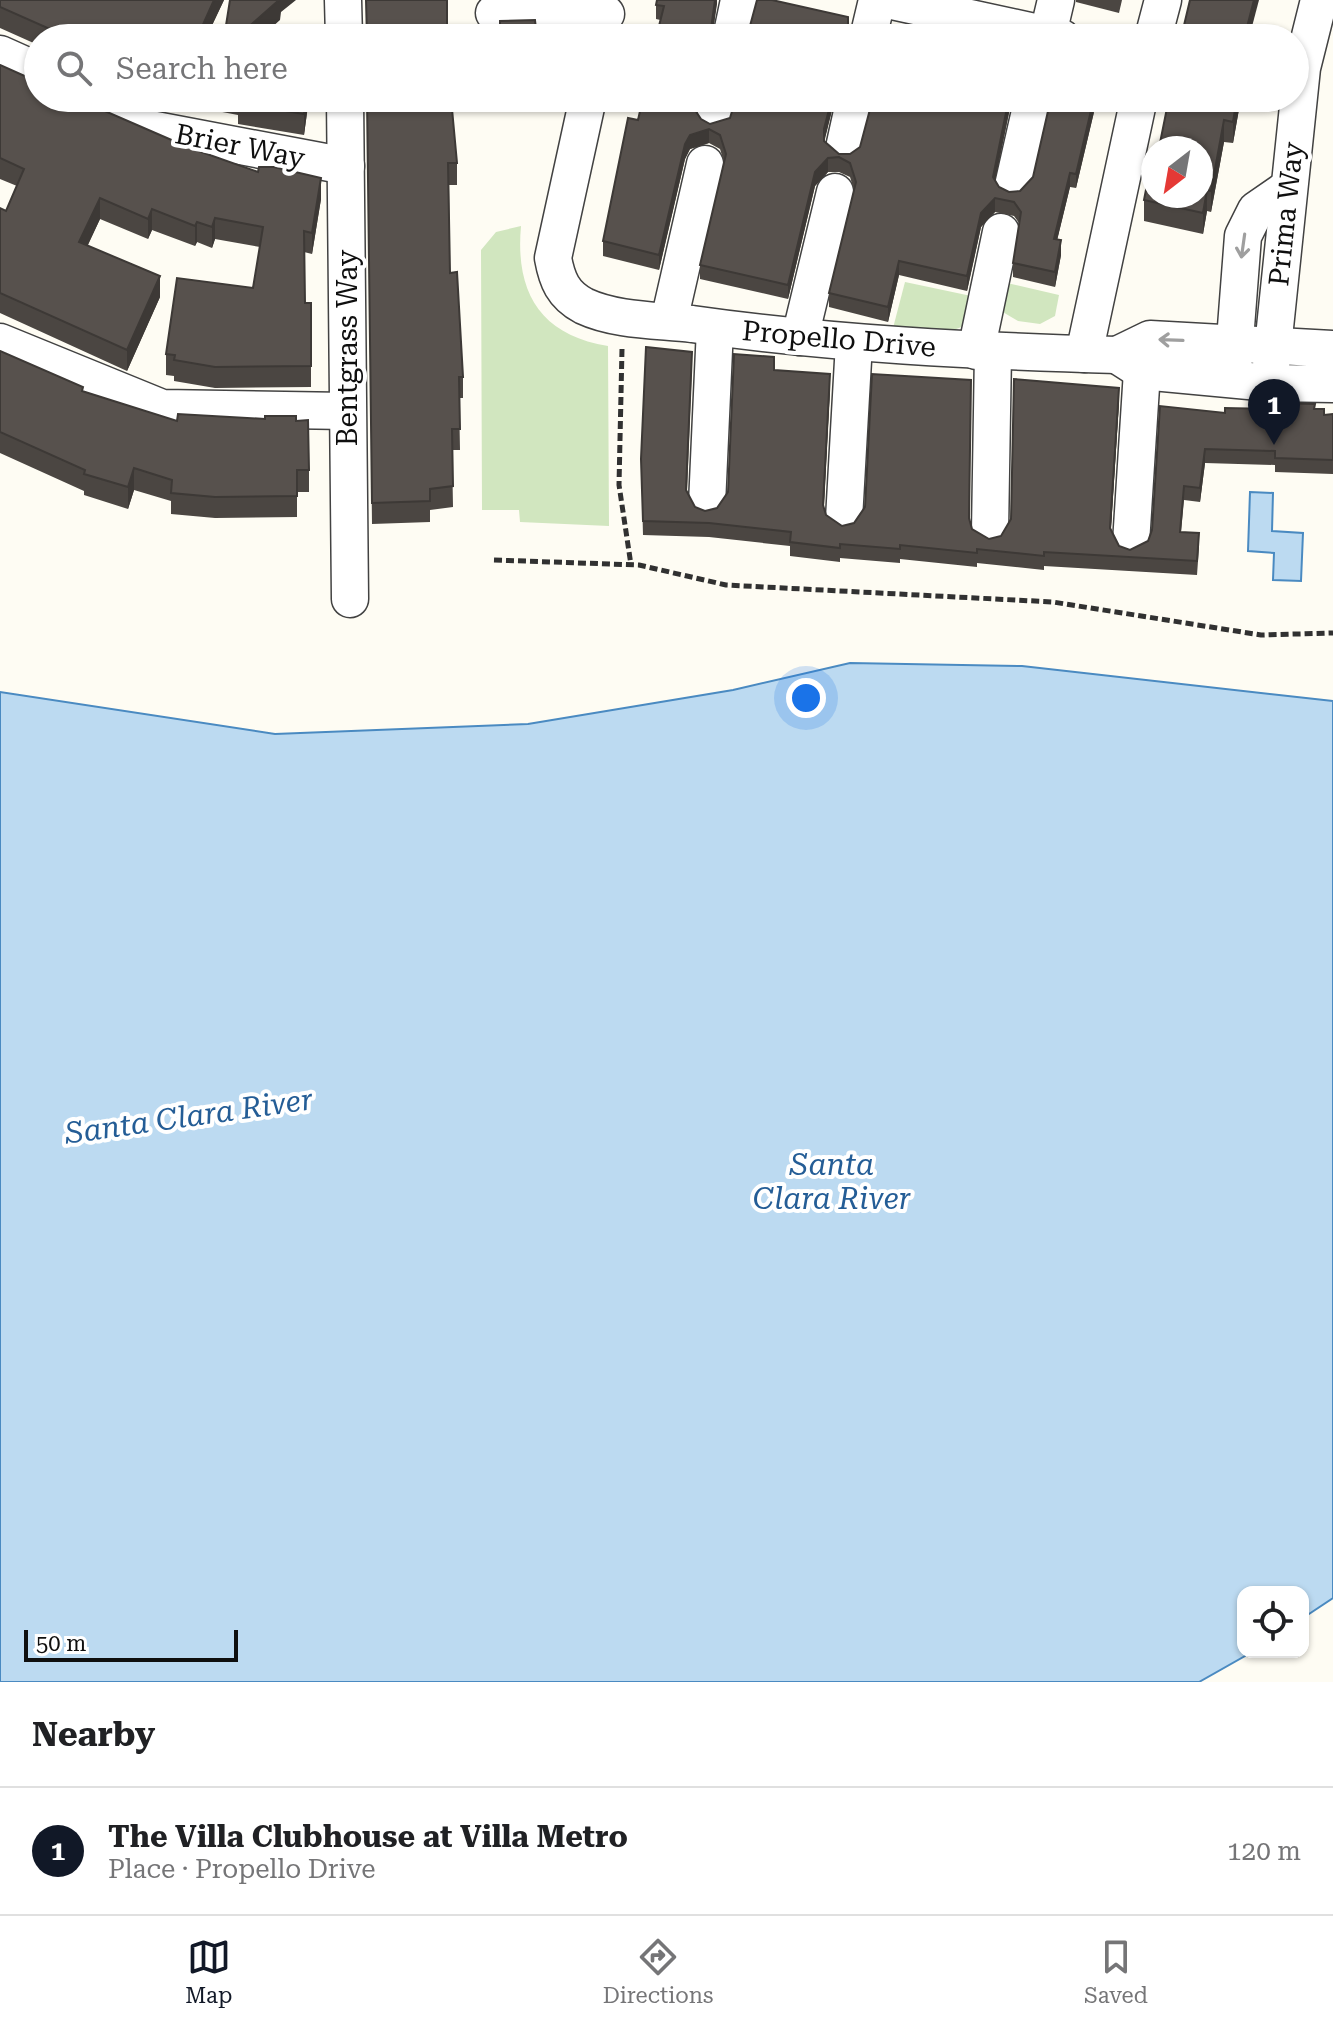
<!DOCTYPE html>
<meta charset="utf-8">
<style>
:root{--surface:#fff;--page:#f2f2f2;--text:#202124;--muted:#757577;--line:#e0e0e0;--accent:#111827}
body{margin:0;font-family:"Roboto Serif",serif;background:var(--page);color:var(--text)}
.controls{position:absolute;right:24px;bottom:24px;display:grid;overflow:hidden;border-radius:16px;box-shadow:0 2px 6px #0004}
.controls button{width:72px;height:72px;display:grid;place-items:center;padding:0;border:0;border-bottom:2px solid var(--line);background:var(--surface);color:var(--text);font:40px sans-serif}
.compass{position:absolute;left:1141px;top:136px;width:72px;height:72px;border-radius:50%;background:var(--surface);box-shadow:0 2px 6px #0004;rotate:211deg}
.scale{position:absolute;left:24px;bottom:20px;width:214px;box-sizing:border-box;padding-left:8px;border:4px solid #0f0f0f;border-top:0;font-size:22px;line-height:28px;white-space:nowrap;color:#0f0f0f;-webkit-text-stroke:6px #fff;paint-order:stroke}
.you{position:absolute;left:806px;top:698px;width:28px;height:28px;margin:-20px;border:6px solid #fff;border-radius:50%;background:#1a73e8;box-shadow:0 0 0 12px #1a73e833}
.badge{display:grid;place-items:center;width:52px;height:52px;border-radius:50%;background:var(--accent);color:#fff;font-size:26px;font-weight:700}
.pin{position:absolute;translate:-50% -66px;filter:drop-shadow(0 2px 4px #0008)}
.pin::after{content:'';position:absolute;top:42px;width:28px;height:24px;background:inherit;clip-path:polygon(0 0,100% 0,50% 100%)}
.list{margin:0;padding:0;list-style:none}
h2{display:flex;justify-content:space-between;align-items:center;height:104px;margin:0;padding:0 32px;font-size:34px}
h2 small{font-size:26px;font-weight:400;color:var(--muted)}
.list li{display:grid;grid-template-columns:52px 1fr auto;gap:24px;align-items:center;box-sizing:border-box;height:128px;padding:0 32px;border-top:2px solid var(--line)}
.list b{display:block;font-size:30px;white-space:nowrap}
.list p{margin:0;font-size:26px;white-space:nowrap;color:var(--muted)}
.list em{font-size:26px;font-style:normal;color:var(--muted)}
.icon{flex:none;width:44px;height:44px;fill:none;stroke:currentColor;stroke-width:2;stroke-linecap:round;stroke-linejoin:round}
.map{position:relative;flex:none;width:1333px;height:1682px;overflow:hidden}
.search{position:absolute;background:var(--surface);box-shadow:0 2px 6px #0004;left:24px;right:24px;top:24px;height:88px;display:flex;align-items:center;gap:20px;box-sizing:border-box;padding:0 28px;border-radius:44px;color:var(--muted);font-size:30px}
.sheet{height:232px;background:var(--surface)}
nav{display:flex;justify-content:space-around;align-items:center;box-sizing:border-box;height:112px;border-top:2px solid var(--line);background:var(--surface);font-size:22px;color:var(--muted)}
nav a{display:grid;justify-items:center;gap:4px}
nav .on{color:var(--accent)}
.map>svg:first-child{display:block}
.green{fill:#d1e6bf}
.water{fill:#bcdaf1;stroke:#4a8ac1;stroke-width:2}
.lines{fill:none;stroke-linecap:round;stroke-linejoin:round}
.minor-casing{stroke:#424242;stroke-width:39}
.path{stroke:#313131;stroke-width:5;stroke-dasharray:8 4;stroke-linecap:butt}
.minor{stroke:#fff;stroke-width:36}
.wall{fill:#4b4642}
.shaded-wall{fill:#3d3936}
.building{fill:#57514d;stroke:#3d3936;stroke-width:2}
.oneway{stroke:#9f9f9f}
.labels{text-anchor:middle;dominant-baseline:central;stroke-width:8;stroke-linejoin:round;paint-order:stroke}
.street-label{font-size:28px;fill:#0f0f0f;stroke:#fff}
.water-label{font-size:30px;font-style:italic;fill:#245d96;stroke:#fff}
</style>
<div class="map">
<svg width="1333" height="1682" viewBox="0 0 1333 1682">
<rect width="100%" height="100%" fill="#fefcf3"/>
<g class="green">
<path d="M521,226C515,292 540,335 608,346L609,526L520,522L519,510H482L481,250L496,232Z"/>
<path d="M905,282L976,297L964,326L951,331L893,328Z"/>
<path d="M1007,283L1059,295L1055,316L1040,324L1018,321L1001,311Z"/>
</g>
<g class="water">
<path d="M1250,492L1273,493L1272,531L1303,533L1301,581L1273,580L1274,553L1248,551Z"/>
<path d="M850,663L1022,666L1333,701V1598L1303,1618V1592H1243V1652H1252L1199,1682H0V692L275,734L528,724L733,690Z"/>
</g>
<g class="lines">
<g class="minor-casing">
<g id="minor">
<path d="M343,0L344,38"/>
<path d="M887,0L1062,38"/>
<path d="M494,13L606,14"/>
<path d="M731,38L739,0"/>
<path d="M868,38L877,0"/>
<path d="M1047,38L1056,0"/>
<path d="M1153,38L1163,0"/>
<path d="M0,54L38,71"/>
<path d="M92,98L150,129L346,166"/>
<path d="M345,98L350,599"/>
<path d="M588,98L553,258C557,280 563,295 584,306C616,321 658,320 692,324C833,344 975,351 1117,355"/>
<path d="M715,118L719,98"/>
<path d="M844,148L855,98"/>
<path d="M1013,186L1033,98"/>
<path d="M669,321L705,164"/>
<path d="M800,337L835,192"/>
<path d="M0,342L162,408L347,411"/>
<path d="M1333,349L1150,339L1117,355L1142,371L1270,383L1333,384"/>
<path d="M976,351L1001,232"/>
<path d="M1084,354L1139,98"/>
<path d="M1233,366L1243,236L1256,210L1288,188"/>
<path d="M1271,366L1302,68L1319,0"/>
<path d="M707,504L715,328"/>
<path d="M844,519L854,343"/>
<path d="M990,532L993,352"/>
<path d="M1131,543L1142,371"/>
</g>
</g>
<g class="path">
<path d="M622,349L619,485L631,565"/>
<path d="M494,560L639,565L726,585L1053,602L1261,635L1333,633"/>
</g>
<use href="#minor" class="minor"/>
</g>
<g class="wall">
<path d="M0,0H224L206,38H38V45L0,28Z"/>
<path d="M717,0L713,32L656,19V5Z"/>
<path d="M1076,0H1122L1119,13L1076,2Z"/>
<path d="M0,65L190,148L321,199L312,254L304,252L305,303H311V387L215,388L174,381V376L166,375V354L253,288L260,247L215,239L212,248L197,242L195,246L152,230L148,239L100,219L88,245L160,297L127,371L0,313V208L6,211L17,186L0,179Z"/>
<path d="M157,98H179L176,106Z"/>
<path d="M217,98H309L304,135L238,124V115L217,111Z"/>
<path d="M367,98L457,163V185H449L450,273L463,377V398H459L460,450H452L453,507L430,510V522L372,524Z"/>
<path d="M736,98H835L824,141L839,154H850L860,147L873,98H1012L995,181L999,187L1009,192L1020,191L1094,112L1076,188L1070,187L1057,240L1061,255L1055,287L1013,277V263L1019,223L1014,216L995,212L981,227L967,291L899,275L888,322L829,307V293L854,190L850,177L839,172H828L815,186L788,299L700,279V265L724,162L720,149L709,143L690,149L685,159L659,270L603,256V241L696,112L701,119L710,124L730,118Z"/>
<path d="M1169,98H1241L1233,143L1224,142L1211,212L1207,211L1203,234L1144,221V200L1153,196Z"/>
<path d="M0,351L83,391L177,421L309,470V492H297V517L215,518L171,514V501L134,490L128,509L84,495V491L0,453Z"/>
<path d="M692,366L687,491L695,507L705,511L717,508L728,492L774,370L830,388L824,507L826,515L842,526L969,518L972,529L989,539L1001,536L1119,402L1111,529L1119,546L1130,550L1148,541L1225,413L1276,409H1314L1324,415L1333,414V474L1275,472V465L1205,463L1200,502L1184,500L1181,532L1199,547L1197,575L1044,566V570L977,563V567L900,559V563L840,558V562L790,556V546L709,537L643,535L641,459Z"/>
</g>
<g class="shaded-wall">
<path d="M214,0H224L206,38H197Z"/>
<path d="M279,0H296L281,12L280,20L260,38H236Z"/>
<path d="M715,0H717V4L712,38L711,29Z"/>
<path d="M1254,0H1259L1249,38H1246V31Z"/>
<path d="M306,98H309L304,135V114Z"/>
<path d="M832,98H835L824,143V129Z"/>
<path d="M1009,98H1012L993,191V177Z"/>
<path d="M1094,98V112L1076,188V174Z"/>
<path d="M1237,98H1241L1233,143V122Z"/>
<path d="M1224,120V142L1211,212V191Z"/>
<path d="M709,129V143L690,149L685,159L659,270V255L685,144L690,135Z"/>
<path d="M828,158V172L815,186L788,299V285L815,172Z"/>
<path d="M1070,173V187L1054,253V239Z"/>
<path d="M321,178V199L312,254V233Z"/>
<path d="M1207,190V211L1203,234V213Z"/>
<path d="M100,198V219L79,263V242Z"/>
<path d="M995,198V212L981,227L967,291V276L981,213Z"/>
<path d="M152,209V230L148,239V219Z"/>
<path d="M215,218V239L212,248V227Z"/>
<path d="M197,222V242L195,246V226Z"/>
<path d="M1061,240V255L1055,287V272Z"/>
<path d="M899,261V275L888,322V307Z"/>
<path d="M160,276V297L127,371V350Z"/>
<path d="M830,374V388L823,519V505Z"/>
<path d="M1119,388V402L1110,542V528Z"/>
<path d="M1205,449V463L1200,502V488Z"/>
<path d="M134,468V490L128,509V487Z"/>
</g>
<g class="building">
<path d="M0,0H214L197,38H70L0,7Z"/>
<path d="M230,0H279L236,38H224Z"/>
<path d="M366,0H447V38H367Z"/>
<path d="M657,0H715L711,29L716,38H656L664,6L656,5Z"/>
<path d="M757,0H772L848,17V30L853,38H746L747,37Z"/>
<path d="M1190,0H1254L1246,31H1249L1248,38H1181Z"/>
<path d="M535,20L537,38H500V21Z"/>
<path d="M889,27L909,29L943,38H883Z"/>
<path d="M0,65L38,82V98H75L190,148L258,172L259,167H274L321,178L312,233L304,231L305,303H311V366L215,367L174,360L175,355L166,354L177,278L253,288L263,227L215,218L212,227L197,222L195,226L152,209L148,219L100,198L79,242L160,276L127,350L0,293V208L6,211L24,169L0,158Z"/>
<path d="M239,98H306L304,114L238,103Z"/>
<path d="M367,98H451L457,163H448L450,273L457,272L463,377H459L460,429H452L453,486L430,489V501L372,503Z"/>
<path d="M643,98H696L695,110L701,119L710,124L730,118L736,98H832L824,129V141L839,154H850L860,147L873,98H1009L993,177L999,187L1009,192L1020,191L1033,177L1051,98H1094L1076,174L1070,173L1054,239L1061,240L1055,272L1013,263L1021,212L1014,202L995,198L981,213L967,276L899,261L888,307L829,293L856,182L850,163L839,157L828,158L815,172L788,285L700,265L726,154L720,135L709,129L690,135L685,144L659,255L603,241L628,118L638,120Z"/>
<path d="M1169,98H1237L1233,122L1224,120L1211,191L1207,190L1203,213L1144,200L1150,169H1153V196H1201V148H1159Z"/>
<path d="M646,347L692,352L686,490L695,507L705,511L717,508L728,492L734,354L774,357V370L830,374L823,505L826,515L842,526L854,523L865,507L872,374L971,380L969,518L972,529L989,539L1001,536L1011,519L1014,379L1119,388L1110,528L1119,546L1130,550L1148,541L1152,530L1160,406L1225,413V408L1276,409V403L1315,404L1314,409H1324V415L1333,414V460L1275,458V451L1205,449L1200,488L1184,486L1180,532L1199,533L1197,561L1044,552V556L977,549V553L900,545V549L840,544V548L790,542L791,532L709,523L643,521L641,459Z"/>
<path d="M0,351L83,387L82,391L177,421L178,414L265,419V416H296V421L308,420L309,470H297V496L215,497L171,493L172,480L134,468L128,487L84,474L85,470L0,432Z"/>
</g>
<defs><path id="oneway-shaft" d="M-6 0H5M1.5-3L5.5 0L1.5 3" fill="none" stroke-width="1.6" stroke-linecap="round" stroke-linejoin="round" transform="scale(2)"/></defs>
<g class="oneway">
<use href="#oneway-shaft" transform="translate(1243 246) rotate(98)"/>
<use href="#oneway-shaft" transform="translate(1171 340) rotate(-178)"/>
</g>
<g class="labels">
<g class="street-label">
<text transform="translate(240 146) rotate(11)">Brier Way</text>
<text transform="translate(1286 214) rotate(-84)">Prima Way</text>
<text transform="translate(839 339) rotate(5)">Propello Drive</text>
<text transform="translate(347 348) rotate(-90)">Bentgrass Way</text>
</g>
<g class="water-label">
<text transform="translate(189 1116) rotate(-8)">Santa Clara River</text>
<text x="832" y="1164">Santa<tspan x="832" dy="34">Clara River</tspan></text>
</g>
</g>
</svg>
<div class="controls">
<button><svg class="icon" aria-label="locate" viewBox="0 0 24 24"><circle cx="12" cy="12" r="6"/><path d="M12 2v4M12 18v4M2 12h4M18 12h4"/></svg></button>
</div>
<svg class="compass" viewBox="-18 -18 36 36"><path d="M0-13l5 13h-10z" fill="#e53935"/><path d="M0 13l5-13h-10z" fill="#757577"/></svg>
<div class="scale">50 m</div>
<div class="you"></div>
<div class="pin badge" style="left:1274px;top:445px">1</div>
<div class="search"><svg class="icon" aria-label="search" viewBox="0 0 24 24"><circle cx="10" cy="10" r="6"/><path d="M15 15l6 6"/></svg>Search here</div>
</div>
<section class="sheet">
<h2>Nearby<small></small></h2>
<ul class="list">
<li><span class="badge">1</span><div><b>The Villa Clubhouse at Villa Metro</b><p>Place · Propello Drive</p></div><em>120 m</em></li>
</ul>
</section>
<nav>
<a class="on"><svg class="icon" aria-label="map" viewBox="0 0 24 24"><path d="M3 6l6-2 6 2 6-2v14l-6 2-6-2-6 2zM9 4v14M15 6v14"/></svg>Map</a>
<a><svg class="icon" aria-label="directions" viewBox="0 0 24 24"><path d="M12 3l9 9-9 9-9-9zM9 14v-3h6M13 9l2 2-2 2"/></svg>Directions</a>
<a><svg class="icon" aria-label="saved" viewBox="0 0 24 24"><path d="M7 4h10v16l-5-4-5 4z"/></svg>Saved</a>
</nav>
